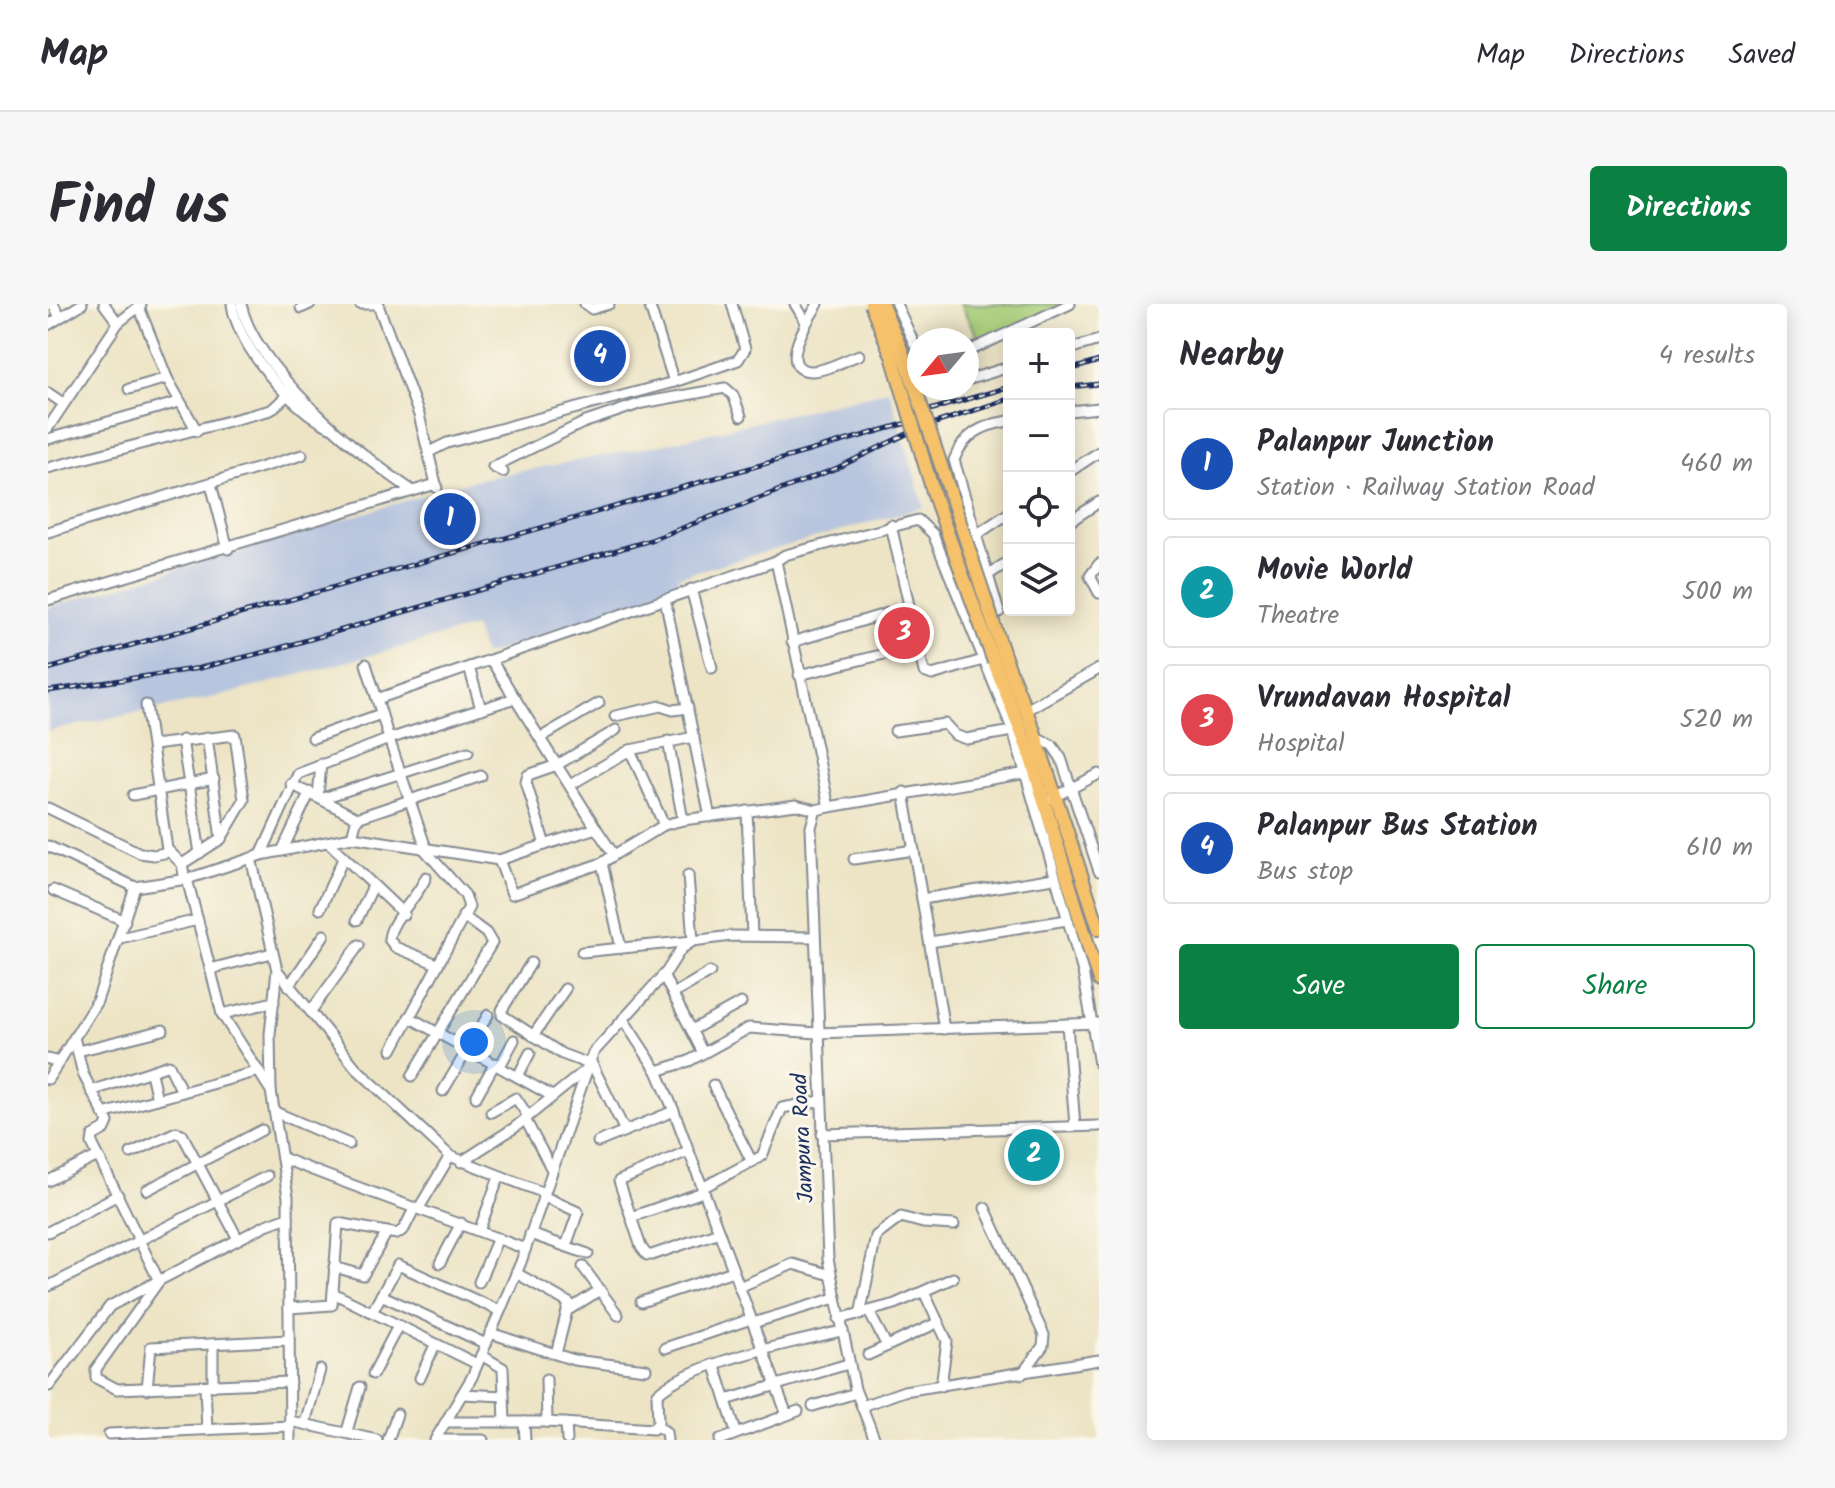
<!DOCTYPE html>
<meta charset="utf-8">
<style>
:root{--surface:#fff;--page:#f7f7f7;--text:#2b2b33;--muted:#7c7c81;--line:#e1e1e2;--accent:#0b8043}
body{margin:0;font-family:Kalam,sans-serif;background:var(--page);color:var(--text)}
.controls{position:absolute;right:24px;top:24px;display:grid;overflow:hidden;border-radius:8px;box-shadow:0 4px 20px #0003}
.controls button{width:72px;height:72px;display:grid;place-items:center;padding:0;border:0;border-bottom:2px solid var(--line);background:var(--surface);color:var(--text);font:40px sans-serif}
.compass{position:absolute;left:859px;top:24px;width:72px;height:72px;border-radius:50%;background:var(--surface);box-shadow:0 4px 20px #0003;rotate:241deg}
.you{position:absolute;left:426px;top:738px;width:28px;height:28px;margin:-20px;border:6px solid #fff;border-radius:50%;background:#1a73e8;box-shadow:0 0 0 12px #1a73e833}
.badge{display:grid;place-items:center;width:52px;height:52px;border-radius:50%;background:var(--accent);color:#fff;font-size:26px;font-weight:700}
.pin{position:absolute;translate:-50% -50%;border:4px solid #fff;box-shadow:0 2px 8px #0006}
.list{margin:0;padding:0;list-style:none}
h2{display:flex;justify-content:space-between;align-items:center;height:104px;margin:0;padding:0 32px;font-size:34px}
h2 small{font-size:26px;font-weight:400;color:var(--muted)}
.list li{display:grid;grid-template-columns:52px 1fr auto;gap:24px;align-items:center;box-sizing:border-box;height:112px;margin:0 16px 16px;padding:0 16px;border:2px solid var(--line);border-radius:8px}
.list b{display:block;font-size:30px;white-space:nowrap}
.list p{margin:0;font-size:26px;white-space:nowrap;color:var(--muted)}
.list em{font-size:26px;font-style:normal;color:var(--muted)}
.actions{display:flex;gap:16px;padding:24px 32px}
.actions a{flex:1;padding:18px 0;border:2px solid var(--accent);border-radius:8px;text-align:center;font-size:28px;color:var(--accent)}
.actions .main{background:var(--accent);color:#fff}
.icon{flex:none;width:44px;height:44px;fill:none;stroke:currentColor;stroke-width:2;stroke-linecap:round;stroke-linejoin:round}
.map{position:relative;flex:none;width:1051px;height:1136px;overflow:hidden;border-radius:8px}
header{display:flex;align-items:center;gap:48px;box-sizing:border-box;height:112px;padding:0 40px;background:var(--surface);border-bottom:2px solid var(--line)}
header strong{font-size:38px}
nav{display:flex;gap:44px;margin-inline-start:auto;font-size:28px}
.intro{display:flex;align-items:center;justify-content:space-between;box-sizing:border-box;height:192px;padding:0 48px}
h1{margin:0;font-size:56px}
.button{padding:20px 36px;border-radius:8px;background:var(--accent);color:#fff;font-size:28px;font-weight:700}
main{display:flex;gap:48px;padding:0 48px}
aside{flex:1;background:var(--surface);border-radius:8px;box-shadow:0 4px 20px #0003}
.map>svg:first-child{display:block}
.industrial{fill:#b8c5de}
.green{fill:#a4cb76;stroke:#607d6a;stroke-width:2}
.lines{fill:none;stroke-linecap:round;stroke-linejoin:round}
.minor-casing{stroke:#848a92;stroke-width:13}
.major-casing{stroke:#848a92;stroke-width:16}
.minor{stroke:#fff;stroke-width:9}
.major{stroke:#f5c16b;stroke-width:12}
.rail-casing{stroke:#1b2f5e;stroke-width:5}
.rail{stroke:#fbf7ec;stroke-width:2;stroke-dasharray:6;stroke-linecap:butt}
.major-bridge-casing{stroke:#848a92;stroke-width:16;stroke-linecap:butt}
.major-bridge{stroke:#f5c16b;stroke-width:12}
.labels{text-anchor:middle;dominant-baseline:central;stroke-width:6;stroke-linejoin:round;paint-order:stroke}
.street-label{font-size:22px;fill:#1b2f5e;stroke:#fbf7ec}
</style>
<header>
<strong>Map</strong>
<nav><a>Map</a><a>Directions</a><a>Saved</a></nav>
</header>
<div class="intro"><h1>Find us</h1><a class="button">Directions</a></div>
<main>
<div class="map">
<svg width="1051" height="1136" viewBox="0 0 1051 1136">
<rect width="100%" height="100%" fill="#fbf7ec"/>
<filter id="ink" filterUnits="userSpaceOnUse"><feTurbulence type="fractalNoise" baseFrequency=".0125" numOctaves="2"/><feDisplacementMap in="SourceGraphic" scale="16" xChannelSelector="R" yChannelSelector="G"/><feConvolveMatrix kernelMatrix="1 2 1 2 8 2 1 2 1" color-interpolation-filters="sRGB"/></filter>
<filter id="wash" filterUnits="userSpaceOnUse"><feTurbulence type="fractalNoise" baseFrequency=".006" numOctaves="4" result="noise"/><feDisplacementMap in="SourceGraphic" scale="32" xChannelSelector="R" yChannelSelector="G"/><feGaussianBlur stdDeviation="1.8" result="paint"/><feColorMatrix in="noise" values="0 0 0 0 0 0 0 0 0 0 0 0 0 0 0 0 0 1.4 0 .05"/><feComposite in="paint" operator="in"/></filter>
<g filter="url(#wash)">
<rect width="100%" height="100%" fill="#ede4c5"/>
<path class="industrial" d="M841,86L876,203L629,273L631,287L436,351L426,323L177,391L0,427V304L426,176L612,141Z"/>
<path class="green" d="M912,0H1023L933,39Z"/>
</g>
<g filter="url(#ink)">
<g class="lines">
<g class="minor-casing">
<g id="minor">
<path d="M5,0L12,13"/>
<path d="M184,0C189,42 245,106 282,123"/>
<path d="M193,0C206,64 312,152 365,187L388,180"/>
<path d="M312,0H331"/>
<path d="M537,0L544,5L561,0"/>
<path d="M601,0L626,78"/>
<path d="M747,0L758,18"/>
<path d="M770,0C763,11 726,67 764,67C778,67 797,56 811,51"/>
<path d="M848,0L871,50"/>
<path d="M330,1L371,111L389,184"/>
<path d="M91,3L119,74L149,127"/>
<path d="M253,4L262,0"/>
<path d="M70,19L93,1"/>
<path d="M0,21L34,0"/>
<path d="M1021,45L1051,36"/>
<path d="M919,48L1022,0"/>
<path d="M919,76L961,63"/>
<path d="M81,85L119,74"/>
<path d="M0,89L15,99"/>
<path d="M1021,107L1051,104"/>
<path d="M0,124L70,19L56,0"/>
<path d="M0,135L131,98"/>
<path d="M381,148L399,139L626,78L690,56L697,45L684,0"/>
<path d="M0,164L223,106L241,90"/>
<path d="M455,168L445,163L535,119L594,99L677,84L685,91L693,112"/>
<path d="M1021,168L1051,148"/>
<path d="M163,180L180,245"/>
<path d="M1021,218L1051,198"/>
<path d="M843,221L876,368L884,371L935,356"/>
<path d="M0,228L254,151"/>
<path d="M928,231L961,209"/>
<path d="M1051,260L1042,272L1051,289"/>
<path d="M940,271L961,257"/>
<path d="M643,285L664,364"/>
<path d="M617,295L662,513"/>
<path d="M0,296L365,187"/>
<path d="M951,308L906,156C916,130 934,121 961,117"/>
<path d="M744,338L860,303"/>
<path d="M443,356L548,524"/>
<path d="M318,360L329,395"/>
<path d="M421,363L433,405"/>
<path d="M751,371L869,342"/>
<path d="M98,401L119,545L134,560L137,576"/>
<path d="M978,406L1051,365"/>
<path d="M567,412L613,402L625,406L640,404"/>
<path d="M847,427L897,420L907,431L918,435L965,427"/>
<path d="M988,433L1004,441L1013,454L1051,567"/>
<path d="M265,434L333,410"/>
<path d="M492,434L551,399"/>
<path d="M134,436L152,549"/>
<path d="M620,437L635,516"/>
<path d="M105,441L187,431L196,496L173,535"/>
<path d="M582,446L616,521"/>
<path d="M243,480L309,514L304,533"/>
<path d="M522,481L582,446L646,433"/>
<path d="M856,488L896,725"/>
<path d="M85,491L166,475"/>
<path d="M270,492L273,460"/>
<path d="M275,494L420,448"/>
<path d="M1004,494L1051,470"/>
<path d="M781,503L728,257L737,251L870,216L885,230L965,427L1035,668L1051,760"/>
<path d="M0,504L92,549L106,551L121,548"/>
<path d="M699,507L704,632"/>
<path d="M309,514L433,472"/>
<path d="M280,538L356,610"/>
<path d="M497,541L478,478L480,471L509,461L568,426"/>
<path d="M0,542L87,583"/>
<path d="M378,544L341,435L467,394"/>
<path d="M234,547L262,488"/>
<path d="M213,551L250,470L341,435L329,395L728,257"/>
<path d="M203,554L229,666L308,764L402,852L496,889"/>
<path d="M806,555L866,546"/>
<path d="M451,556L464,590L554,559L566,551"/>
<path d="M554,559L573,644"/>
<path d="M134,560L173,535L159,433"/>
<path d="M378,573C370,594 343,614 341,635L347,643L389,660"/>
<path d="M139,575L174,710L223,787L240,893L242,1136"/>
<path d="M5,586L77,617"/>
<path d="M874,595L1006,574"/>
<path d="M272,605L295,555"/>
<path d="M309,616L325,582"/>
<path d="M72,634L150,616"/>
<path d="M882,638L1019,616"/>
<path d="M534,648L645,637L640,571"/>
<path d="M483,659L454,706V711L514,750L541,760"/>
<path d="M162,665L224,649"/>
<path d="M615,671L655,749"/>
<path d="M241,682L276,631"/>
<path d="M625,690L662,668"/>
<path d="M263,707L311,641"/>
<path d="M174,710L226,698"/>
<path d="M361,713L504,792"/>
<path d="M575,715L609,767L626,807L739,1111"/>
<path d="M1019,720L1027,822"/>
<path d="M644,726L693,699"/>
<path d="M485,732L517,685"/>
<path d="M27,737L35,770L60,818L57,825L45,832L44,839L111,977L48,1065V1074L69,1085L242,1078"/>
<path d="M344,746L421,603L417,591L375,544"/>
<path d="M30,747L115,726"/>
<path d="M0,755L11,758L49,697L87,583L139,575L213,551L304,533L451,556L548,524L566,551L616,521L635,516L748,501L768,506"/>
<path d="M542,756L577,827"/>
<path d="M452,762L466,736"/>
<path d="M609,767L641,757L701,724L769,729L1051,719"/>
<path d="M103,769L109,795"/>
<path d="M364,772L444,639L438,629L415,612"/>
<path d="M470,772L482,749"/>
<path d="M0,775L11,758"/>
<path d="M665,781L704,858"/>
<path d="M43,787L121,761L134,788"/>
<path d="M223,787L222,730L229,666"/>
<path d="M395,787L440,711"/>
<path d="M428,793L447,759"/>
<path d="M227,808L301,840"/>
<path d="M443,808L468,794L480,812"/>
<path d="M55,810L211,767"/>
<path d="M477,815L504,866"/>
<path d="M774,830L1051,822"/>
<path d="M550,838L626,807"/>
<path d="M640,847L571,877L593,943L599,951H604L671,928"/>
<path d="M83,849L128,828L134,830L190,935"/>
<path d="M234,854C315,887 396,913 477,945"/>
<path d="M413,858L466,824L539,765"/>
<path d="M0,877L50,852"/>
<path d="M654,884L714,852L734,804L773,797"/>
<path d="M99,886L214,826"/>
<path d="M495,892L530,908L518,942"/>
<path d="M371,904L402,852"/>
<path d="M937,904L996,1031L995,1042L974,1070"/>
<path d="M583,913L655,888"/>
<path d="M431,927L451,873"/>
<path d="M0,928L70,891"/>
<path d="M482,930L540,950"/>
<path d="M392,959L413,919"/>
<path d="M286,963L315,971L339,928"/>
<path d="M535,963L570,1011"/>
<path d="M468,969L521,999L508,1050"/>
<path d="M431,978L450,934"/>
<path d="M1,982L219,872"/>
<path d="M691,983L745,960L783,971"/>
<path d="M876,988L899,1037L893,1082"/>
<path d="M285,989L429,1060"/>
<path d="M333,991L438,1040"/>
<path d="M593,998L685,967"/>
<path d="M241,1004L284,1001L290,919L349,930L356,925L367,903"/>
<path d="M522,1005L552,986"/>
<path d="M324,1008L350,961L452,1007"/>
<path d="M821,1008L839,1042"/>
<path d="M812,1011L828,932L853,913L875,919L906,921"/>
<path d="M791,1015L847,1000L905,974"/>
<path d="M705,1019L787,994"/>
<path d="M442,1029L526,1056L598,1065"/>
<path d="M617,1044L703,1015"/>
<path d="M433,1051L455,1064L457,1118"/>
<path d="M820,1051L891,1018"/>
<path d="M667,1062L688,1128"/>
<path d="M325,1070L350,1022"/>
<path d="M372,1074L387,1041"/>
<path d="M498,1075L499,1118"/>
<path d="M1,1082L62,1002L218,921L240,913"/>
<path d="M157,1082L159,1126"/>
<path d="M165,1082V1040"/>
<path d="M99,1085L103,1043L241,1036"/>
<path d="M414,1090L456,1092"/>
<path d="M678,1096L800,1060"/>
<path d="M765,1102L808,1089"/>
<path d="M814,1102L856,1087L1051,1056"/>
<path d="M242,1117L329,1136"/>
<path d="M398,1118H499L605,1125L610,1119L609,1090C645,1057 745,1039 793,1027"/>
<path d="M476,1118L477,1136"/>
<path d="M257,1119L272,1066"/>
<path d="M518,1119L519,1136"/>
<path d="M609,1122L618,1128L619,1136"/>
<path d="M299,1127L312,1083"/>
<path d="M61,1130L242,1122"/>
<path d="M340,1136L349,1110"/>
<path d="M387,1136L424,1073L473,958L545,749L619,667L633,645L645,637L683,632L765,633"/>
<path d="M388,1136H435"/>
<path d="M672,1136L750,1107"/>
<path d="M827,1136L807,1085L780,955L763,523L768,506L781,503L979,469"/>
</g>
</g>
<g class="major-casing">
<g id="major">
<path d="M957,354L986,427L1051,625"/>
<path d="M946,358L981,448L1051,677"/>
</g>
</g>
<use href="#minor" class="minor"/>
<use href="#major" class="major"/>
<g class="rail-casing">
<g id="rail">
<path d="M1021,66L1051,57"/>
<path d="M1021,83L1051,80"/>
<path d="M861,112L961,83"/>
<path d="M0,365L873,115"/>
<path d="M0,387L152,364L225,346L603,236L789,164L869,125L961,95"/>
</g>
</g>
<use href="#rail" class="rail"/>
<g class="major-bridge-casing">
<g id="major-bridge">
<path d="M823,0L844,52L887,194L946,358"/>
<path d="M834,0L860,62L957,354"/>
</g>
</g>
<use href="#major-bridge" class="major-bridge"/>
</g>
</g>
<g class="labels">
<g class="street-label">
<text transform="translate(756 834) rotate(-93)">Jampura Road</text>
</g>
</g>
</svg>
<div class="controls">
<button>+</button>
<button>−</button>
<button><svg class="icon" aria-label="locate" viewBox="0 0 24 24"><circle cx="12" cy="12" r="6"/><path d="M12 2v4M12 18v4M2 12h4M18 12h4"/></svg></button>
<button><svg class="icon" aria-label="layers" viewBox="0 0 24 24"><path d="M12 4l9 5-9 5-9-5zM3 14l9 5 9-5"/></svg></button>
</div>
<svg class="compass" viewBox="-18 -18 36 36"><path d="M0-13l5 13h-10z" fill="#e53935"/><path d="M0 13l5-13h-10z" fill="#7c7c81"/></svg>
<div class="you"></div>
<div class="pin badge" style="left:402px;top:215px;background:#1a4fb4">1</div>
<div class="pin badge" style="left:986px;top:851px;background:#0f9aa8">2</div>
<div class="pin badge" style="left:856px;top:329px;background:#e0444e">3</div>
<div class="pin badge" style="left:552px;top:52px;background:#1a4fb4">4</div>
</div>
<aside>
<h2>Nearby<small>4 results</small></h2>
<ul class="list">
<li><span class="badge" style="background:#1a4fb4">1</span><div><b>Palanpur Junction</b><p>Station · Railway Station Road</p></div><em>460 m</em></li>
<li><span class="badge" style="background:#0f9aa8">2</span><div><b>Movie World</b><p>Theatre</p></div><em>500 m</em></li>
<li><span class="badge" style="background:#e0444e">3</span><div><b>Vrundavan Hospital</b><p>Hospital</p></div><em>520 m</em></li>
<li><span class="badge" style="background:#1a4fb4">4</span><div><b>Palanpur Bus Station</b><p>Bus stop</p></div><em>610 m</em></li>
</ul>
<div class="actions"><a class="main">Save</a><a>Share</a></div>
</aside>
</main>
